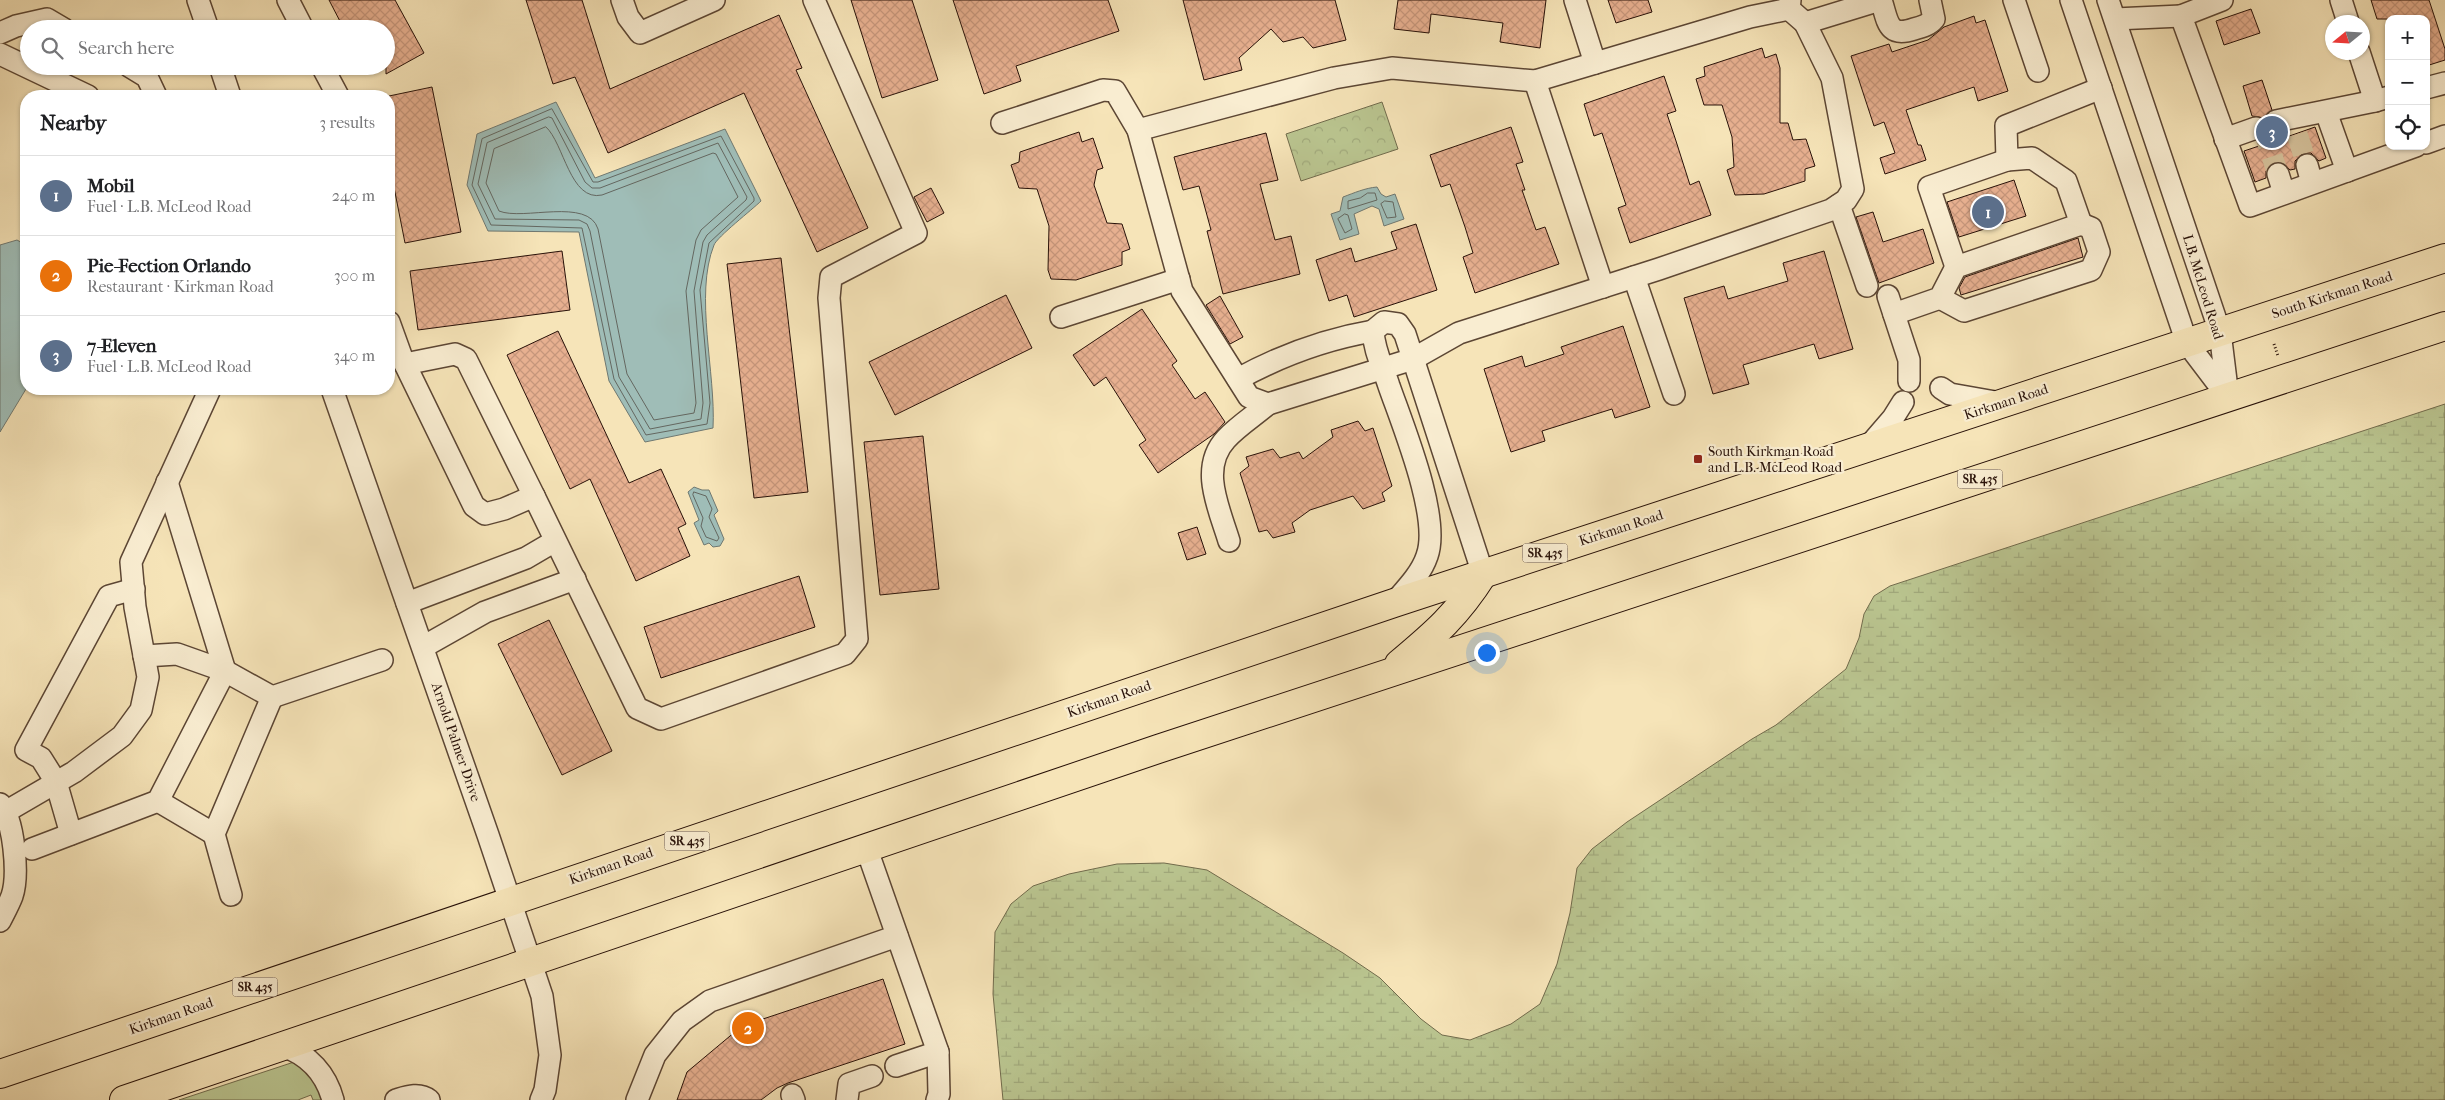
<!DOCTYPE html>
<meta charset="utf-8">
<style>
:root{--surface:#fff;--page:#f6f6f6;--text:#202124;--muted:#757577;--line:#e0e0e0;--accent:#0b8043}
body{margin:0;font-family:"IM FELL French Canon",serif;background:var(--page);color:var(--text)}
.controls{position:absolute;right:15px;top:15px;display:grid;overflow:hidden;border-radius:10px;box-shadow:0 1px 4px #0004}
.controls button{width:45px;height:45px;display:grid;place-items:center;padding:0;border:0;border-bottom:1px solid var(--line);background:var(--surface);color:var(--text);font:25px sans-serif}
.compass{position:absolute;left:2325px;top:15px;width:45px;height:45px;border-radius:50%;background:var(--surface);box-shadow:0 1px 4px #0004;rotate:252deg}
.you{position:absolute;left:1486px;top:652px;width:18px;height:18px;margin:-12px;border:4px solid #fff;border-radius:50%;background:#1a73e8;box-shadow:0 0 0 8px #1a73e833}
.badge{display:grid;place-items:center;width:32px;height:32px;border-radius:50%;background:var(--accent);color:#fff;font-size:16px;font-weight:700}
.pin{position:absolute;translate:-50% -50%;border:2px solid #fff;box-shadow:0 1px 5px #0006}
.list{margin:0;padding:0;list-style:none}
h2{display:flex;justify-content:space-between;align-items:center;height:65px;margin:0;padding:0 20px;font-size:21px}
h2 small{font-size:16px;font-weight:400;color:var(--muted)}
.list li{display:grid;grid-template-columns:32px 1fr auto;gap:15px;align-items:center;box-sizing:border-box;height:80px;padding:0 20px;border-top:1px solid var(--line)}
.list b{display:block;font-size:19px;white-space:nowrap}
.list p{margin:0;font-size:16px;white-space:nowrap;color:var(--muted)}
.list em{font-size:16px;font-style:normal;color:var(--muted)}
.icon{flex:none;width:28px;height:28px;fill:none;stroke:currentColor;stroke-width:2;stroke-linecap:round;stroke-linejoin:round}
.map{position:relative;flex:none;width:2445px;height:1100px;overflow:hidden}
.search{position:absolute;background:var(--surface);box-shadow:0 1px 4px #0004;left:20px;top:20px;width:375px;height:55px;display:flex;align-items:center;gap:12px;box-sizing:border-box;padding:0 18px;border-radius:28px;color:var(--muted);font-size:19px}
.panel{position:absolute;background:var(--surface);box-shadow:0 1px 4px #0004;left:20px;top:90px;width:375px;height:305px;border-radius:20px}
.map>svg:first-child{display:block}
.grass{fill:#bac590;stroke:#716b4c}
.forest{fill:url(#forest-crowns);stroke:#716b4c}
.wetland{fill:url(#wetland-marsh);stroke:#716b4c}
.water{fill:#9fbdb7;stroke:#6f7871}
.lines{fill:none;stroke-linecap:round;stroke-linejoin:round}
.shore{stroke:#646760;stroke-width:1}
.building{fill:url(#building-cross-hatch);stroke:#281108}
.minor-tunnel{stroke:#d7c49e;stroke-width:21;stroke-dasharray:21 11;stroke-linecap:butt}
.minor-casing{stroke:#5c4634;stroke-width:24}
.major-casing{stroke:#281108;stroke-width:30}
.path{stroke:#281108;stroke-width:3;stroke-dasharray:1 2.5;stroke-linecap:butt}
.minor{stroke:#f9edd1;stroke-width:21}
.major{stroke:#f6e4b8;stroke-width:28}
.poi-dot{fill:#8f2418;stroke:#f9edd1;stroke-width:2}
.labels{text-anchor:middle;dominant-baseline:central;stroke-width:4.5;stroke-linejoin:round;paint-order:stroke}
.shield{fill:#f9edd1;stroke:#675344;stroke-width:1}
.shield-label{font-size:12px;font-weight:bold;fill:#281108}
.street-label{font-size:14px;fill:#281108;stroke:#f9edd1}
.poi-label{font-size:14px;fill:#281108;stroke:#f9edd1;text-anchor:start}
</style>
<div class="map">
<svg width="2445" height="1100" viewBox="0 0 2445 1100">
<defs>
<pattern id="forest-crowns" width="20" height="18" patternUnits="userSpaceOnUse" patternTransform="scale(1.25)"><rect width="20" height="18" fill="#bac590"/><path d="M2 6a3 3 0 1 1 6 0M12 15a3 3 0 1 1 6 0" fill="none" stroke="#a0a87b"/></pattern>
<pattern id="wetland-marsh" width="20" height="14" patternUnits="userSpaceOnUse" patternTransform="scale(1.25)"><rect width="20" height="14" fill="#bac590"/><path d="M1 5h8M5 5V1M11 12h8M15 12V8" fill="none" stroke="#a0a87b"/></pattern>
<pattern id="building-cross-hatch" width="8" height="8" patternUnits="userSpaceOnUse" patternTransform="scale(1.25)"><rect width="8" height="8" fill="#e7b090"/><path d="M0 0l8 8M0 8l8-8" fill="none" stroke="#c6967b"/></pattern>
</defs>
<rect width="100%" height="100%" fill="#f6e4b8"/>
<filter id="stains"><feTurbulence type="fractalNoise" baseFrequency=".004" numOctaves="4"/><feColorMatrix values="0 0 0 0 .2 0 0 0 0 .09 0 0 0 0 .02 0 0 0 .5 -.17"/></filter>
<radialGradient id="worn" r=".72"><stop offset=".6" stop-color="#630" stop-opacity="0"/><stop offset="1" stop-color="#630" stop-opacity=".3"/></radialGradient>
<path class="grass" d="M294,1062L314,1080L324,1100H313L311,1095L298,1100H179Z"/>
<path class="forest" d="M1382,102L1398,149L1301,181L1286,134Z"/>
<path class="wetland" d="M2445,404V1100H1003L993,994L995,932L1011,904L1033,886L1069,874L1117,864L1164,863L1207,870L1343,953L1380,978L1421,1019L1442,1035L1470,1040L1511,1024L1540,1004L1557,964L1570,913L1577,868L1592,849L1627,822L1752,739L1776,725L1846,669L1859,638L1864,614L1874,596L1890,586Z"/>
<g class="water">
<path d="M556,102L595,178L725,129L761,201C753,209 717,237 714,245C694,295 716,373 713,428L645,442L609,381L579,232L488,231L467,185L477,134Z"/>
<path d="M1377,187L1381,194L1386,197L1395,194L1404,219L1384,226L1379,209L1372,206L1354,214L1359,234L1340,240L1331,214L1340,211L1343,197C1354,193 1365,188 1377,187Z"/>
<path d="M17,240L26,245V389L0,432V245Z"/>
<path d="M694,487L702,490H709L718,511L714,515L724,539L720,546L713,547L709,543L704,545L694,523L699,520L688,492Z"/>
</g>
<g class="lines">
<g class="shore">
<path d="M552,109L593,182H598L721,136L754,198V201L709,243L700,290L710,403L707,424L646,435L614,379L582,228L491,225L472,185L482,139Z"/>
<path d="M549,117L552,118L585,182L592,188H600L718,143L747,197L746,200L707,235L703,242L694,291L703,403L701,419L650,429L619,377L590,231L587,224L579,220L495,219L478,184L487,143Z"/>
<path d="M546,127C564,143 570,202 602,195L713,153L716,154L738,197L701,230L696,240L686,291L696,403L694,413L654,420L627,374L598,229C588,197 523,221 499,211L486,183L494,149Z"/>
<path d="M1368,193H1375L1377,200L1348,209V201L1360,198Z"/>
<path d="M1385,201L1393,202L1396,217L1387,218L1381,204Z"/>
<path d="M1345,214L1348,215L1352,229L1345,233L1338,219Z"/>
<path d="M694,492L706,496L712,509L709,517L719,538L717,541L706,537L701,526L703,518L693,495Z"/>
</g>
</g>
<g class="building">
<path d="M329,0H395L424,53L386,74V29H344Z"/>
<path d="M526,0H582L610,89L779,15L802,68L796,70L868,228L817,252L744,93L608,153L575,77L553,84Z"/>
<path d="M851,0H912L938,80L882,98Z"/>
<path d="M953,0H1108L1119,31L1016,66L1021,81L984,94Z"/>
<path d="M1183,0H1335L1346,40L1313,48L1303,37L1283,42L1271,29L1239,58L1242,70L1204,80Z"/>
<path d="M1398,0H1546L1540,48L1500,42L1503,23L1431,14L1429,33L1394,29Z"/>
<path d="M1608,0H1648L1652,12L1616,23Z"/>
<path d="M2371,0H2429L2445,49V60L2426,66V19H2377Z"/>
<path d="M2251,9L2260,33L2224,45L2216,21Z"/>
<path d="M1974,16L1976,23L1985,20L2008,91L1978,101L1974,87L1906,110L1918,145H1921L1926,160L1885,174L1880,158L1895,153L1884,122L1874,126L1851,56L1889,44L1892,52L1928,40L1944,27Z"/>
<path d="M1762,48L1765,58L1776,54L1780,68V123H1788L1793,140L1806,139L1815,166L1805,169V181L1764,194L1735,195L1727,170L1734,167L1732,137L1722,105H1704L1696,79L1705,76L1704,67Z"/>
<path d="M1664,76L1676,111L1667,114L1676,141L1690,185L1699,181L1711,215L1630,243L1618,208L1626,205L1602,133L1594,136L1584,104Z"/>
<path d="M2262,80L2272,110L2264,118L2252,116L2243,86Z"/>
<path d="M432,87L461,232L405,243L389,162V96Z"/>
<path d="M1511,127L1523,162L1516,164L1525,190H1522L1536,230L1545,227L1559,264L1475,293L1463,257L1473,253L1465,227L1450,184L1441,187L1430,155Z"/>
<path d="M2315,127L2326,158L2319,161L2311,153H2303L2295,161V169L2290,170L2281,162H2274L2266,171V178L2255,182L2244,151L2262,145L2260,140L2268,130L2280,133L2281,139Z"/>
<path d="M1079,132L1082,142L1093,138L1103,168L1097,170L1094,185L1107,223L1122,224L1130,249L1122,252V265L1076,280L1051,279L1048,270L1049,226L1037,189L1019,188L1011,165L1019,162L1020,152Z"/>
<path d="M1266,133L1278,180L1260,184L1275,240L1291,236L1300,274L1223,294L1207,231L1211,230L1199,186L1183,190L1174,157Z"/>
<path d="M2014,180L2026,216L1959,237L1947,202Z"/>
<path d="M931,188L944,213L927,222L914,197Z"/>
<path d="M1873,212L1883,242L1923,229L1934,263L1879,283L1856,217Z"/>
<path d="M1416,224L1437,290L1354,317L1347,295L1329,301L1316,260L1351,248L1355,262L1397,249L1391,232Z"/>
<path d="M2078,238L2083,257L1961,295L1959,288L1965,277Z"/>
<path d="M562,251L570,310L418,330L410,271Z"/>
<path d="M1824,251L1853,349L1819,359L1814,344L1743,365L1749,384L1713,394L1684,298L1724,286L1728,299L1788,281L1783,263Z"/>
<path d="M781,258L808,492L754,498L727,264Z"/>
<path d="M1006,295L1032,348L895,415L869,362Z"/>
<path d="M1220,296L1243,337L1230,344L1206,305Z"/>
<path d="M1142,309L1177,361L1172,365L1195,399L1205,392L1225,422L1214,434L1158,473L1139,445L1146,440L1106,377L1094,386L1073,355Z"/>
<path d="M1623,326L1650,407L1615,418L1612,409L1542,431L1545,441L1511,452L1484,369L1522,356L1525,367L1564,354L1561,347Z"/>
<path d="M558,331L629,483L661,469L686,524L678,528L690,556L636,581L590,479L570,489L507,355Z"/>
<path d="M1358,421L1365,431L1373,428L1392,486L1382,493L1385,501L1363,509L1353,496L1310,510L1292,523L1295,532L1273,538L1267,530L1259,532L1240,473L1249,466L1246,457L1273,449L1280,458L1299,452L1303,459L1333,437L1331,430Z"/>
<path d="M923,436L939,589L880,595L864,442Z"/>
<path d="M1197,527L1206,554L1187,560L1178,533Z"/>
<path d="M799,576L815,627L661,678L644,627Z"/>
<path d="M549,620L612,751L562,775L498,644Z"/>
<path d="M883,979L905,1044L788,1083L777,1088L761,1100H677L687,1072L742,1026Z"/>
</g>
<g class="lines">
<g class="minor-tunnel">
<path d="M2262,126L2278,174"/>
<path d="M2297,134L2307,165"/>
</g>
<g class="minor-casing">
<g id="minor">
<path d="M198,0L208,29"/>
<path d="M288,0L303,29"/>
<path d="M622,0L628,17L640,33L714,0"/>
<path d="M1575,0L1595,63"/>
<path d="M1881,0C1888,21 1887,38 1914,29C1922,27 1929,25 1934,19L1930,0"/>
<path d="M2014,0L2038,71"/>
<path d="M2071,0L2187,343L2228,397"/>
<path d="M2108,0L2220,332L2228,397"/>
<path d="M2222,0L2181,16L2250,206L2416,146"/>
<path d="M2341,0L2348,22"/>
<path d="M2115,19L2181,16"/>
<path d="M1805,23L1880,0"/>
<path d="M0,33L16,26L47,19L64,29"/>
<path d="M2359,52L2375,101L2389,97"/>
<path d="M0,54L88,96"/>
<path d="M129,66L147,77L156,96"/>
<path d="M220,66L230,96"/>
<path d="M322,66L338,96"/>
<path d="M1535,81L1603,287"/>
<path d="M2426,88L2445,83"/>
<path d="M2326,112L2347,171"/>
<path d="M2276,121L2375,101"/>
<path d="M1002,123L1103,90L1115,91L1138,130L1182,291L1249,397L1268,404L1413,359L1459,333L1659,269L1831,210L1846,200L1853,189L1832,78L1805,23L1789,9"/>
<path d="M1138,130L1334,78L1392,68L1535,81L1750,17L1789,9L1790,0"/>
<path d="M2225,139L2256,128"/>
<path d="M2426,143L2445,136"/>
<path d="M2307,165L2312,183"/>
<path d="M2278,174L2284,193"/>
<path d="M1839,205L1867,286"/>
<path d="M1956,267L1929,187L2007,160"/>
<path d="M1634,277L1674,394"/>
<path d="M1888,296L1909,360V381"/>
<path d="M1940,298L1964,311L2091,270L2099,252L2091,228L2081,224"/>
<path d="M1894,314L1940,298L1956,267L2081,224L2066,181L2032,158L2007,160L2006,126L2101,88"/>
<path d="M1061,317L1179,279"/>
<path d="M389,322L402,358L474,506L485,514L504,509L534,496L637,708L661,719L845,654L857,639L829,298L831,277L916,233L814,0"/>
<path d="M405,364L455,354L466,359L534,496"/>
<path d="M1238,379C1280,356 1326,339 1373,331"/>
<path d="M1941,388L1950,394L2001,403"/>
<path d="M332,389L488,835L542,996L550,1055L545,1090L541,1100"/>
<path d="M1868,447L1893,418L1903,402"/>
<path d="M1229,541C1219,508 1199,468 1226,439C1238,426 1254,416 1268,404"/>
<path d="M407,603L526,558L555,541"/>
<path d="M1394,603C1406,589 1421,574 1427,556C1441,518 1403,426 1389,386C1383,367 1374,351 1373,331L1384,322L1398,324L1405,334L1483,574"/>
<path d="M423,647L485,612L575,579"/>
<path d="M144,656L177,654L225,671L272,697L382,660"/>
<path d="M158,801L214,834"/>
<path d="M0,804C14,819 19,875 12,896C9,904 4,913 0,921"/>
<path d="M0,812L7,811L74,772L122,736L141,710L148,677L135,607L131,562L210,389"/>
<path d="M71,834L56,782L41,758L26,750L109,596L134,589"/>
<path d="M866,847L938,1052L939,1094L937,1100"/>
<path d="M32,849L158,801L225,671L167,482"/>
<path d="M231,895L214,834L272,697"/>
<path d="M283,1046C309,1055 326,1074 333,1100"/>
<path d="M896,1066L938,1052"/>
<path d="M792,1095L794,1100"/>
<path d="M396,1100C406,1097 419,1092 429,1100"/>
<path d="M637,1100L655,1055L682,1021L710,1001L897,936"/>
<path d="M847,1100L849,1084L872,1076"/>
</g>
</g>
<g class="major-casing">
<g id="major">
<path d="M1399,664C1436,633 1457,615 1483,574"/>
<path d="M0,1074L1394,603L2445,258"/>
<path d="M124,1100L1158,749L2445,326"/>
</g>
</g>
<path class="path" d="M2274,344L2278,356"/>
<use href="#minor" class="minor"/>
<use href="#major" class="major"/>
</g>
<rect class="poi-dot" x="1693" y="454" width="10" height="10" rx="2.5"/>
<g class="labels">
<g class="shield">
<rect x="1957.5" y="469.5" width="45" height="19" rx="4"/>
<rect x="1522.5" y="543.5" width="45" height="19" rx="4"/>
<rect x="664.5" y="831.5" width="45" height="19" rx="4"/>
<rect x="232.5" y="977.5" width="45" height="19" rx="4"/>
</g>
<g class="shield-label">
<text x="1980" y="479">SR 435</text>
<text x="1545" y="553">SR 435</text>
<text x="687" y="841">SR 435</text>
<text x="255" y="987">SR 435</text>
</g>
<g class="street-label">
<text transform="translate(2203 287) rotate(73)">L.B. McLeod Road</text>
<text transform="translate(2332 295) rotate(-18)">South Kirkman Road</text>
<text transform="translate(2006 402) rotate(-18)">Kirkman Road</text>
<text transform="translate(1621 528) rotate(-18)">Kirkman Road</text>
<text transform="translate(1109 699) rotate(-19)">Kirkman Road</text>
<text transform="translate(456 742) rotate(71)">Arnold Palmer Drive</text>
<text transform="translate(611 866) rotate(-19)">Kirkman Road</text>
<text transform="translate(171 1016) rotate(-19)">Kirkman Road</text>
</g>
<g class="poi-label">
<text x="1708" y="451">South Kirkman Road<tspan x="1708" dy="16">and L.B. McLeod Road</tspan></text>
</g>
</g>
<rect width="100%" height="100%" filter="url(#stains)"/>
<rect width="100%" height="100%" fill="url(#worn)"/>
</svg>
<div class="controls">
<button>+</button>
<button>−</button>
<button><svg class="icon" aria-label="locate" viewBox="0 0 24 24"><circle cx="12" cy="12" r="6"/><path d="M12 2v4M12 18v4M2 12h4M18 12h4"/></svg></button>
</div>
<svg class="compass" viewBox="-18 -18 36 36"><path d="M0-13l5 13h-10z" fill="#e53935"/><path d="M0 13l5-13h-10z" fill="#757577"/></svg>
<div class="you"></div>
<div class="pin badge" style="left:1988px;top:212px;background:#5c6f8a">1</div>
<div class="pin badge" style="left:748px;top:1028px;background:#e8710a">2</div>
<div class="pin badge" style="left:2272px;top:132px;background:#5c6f8a">3</div>
<div class="search"><svg class="icon" aria-label="search" viewBox="0 0 24 24"><circle cx="10" cy="10" r="6"/><path d="M15 15l6 6"/></svg>Search here</div>
<section class="panel">
<h2>Nearby<small>3 results</small></h2>
<ul class="list">
<li><span class="badge" style="background:#5c6f8a">1</span><div><b>Mobil</b><p>Fuel · L.B. McLeod Road</p></div><em>240 m</em></li>
<li><span class="badge" style="background:#e8710a">2</span><div><b>Pie-Fection Orlando</b><p>Restaurant · Kirkman Road</p></div><em>300 m</em></li>
<li><span class="badge" style="background:#5c6f8a">3</span><div><b>7-Eleven</b><p>Fuel · L.B. McLeod Road</p></div><em>340 m</em></li>
</ul>
</section>
</div>
